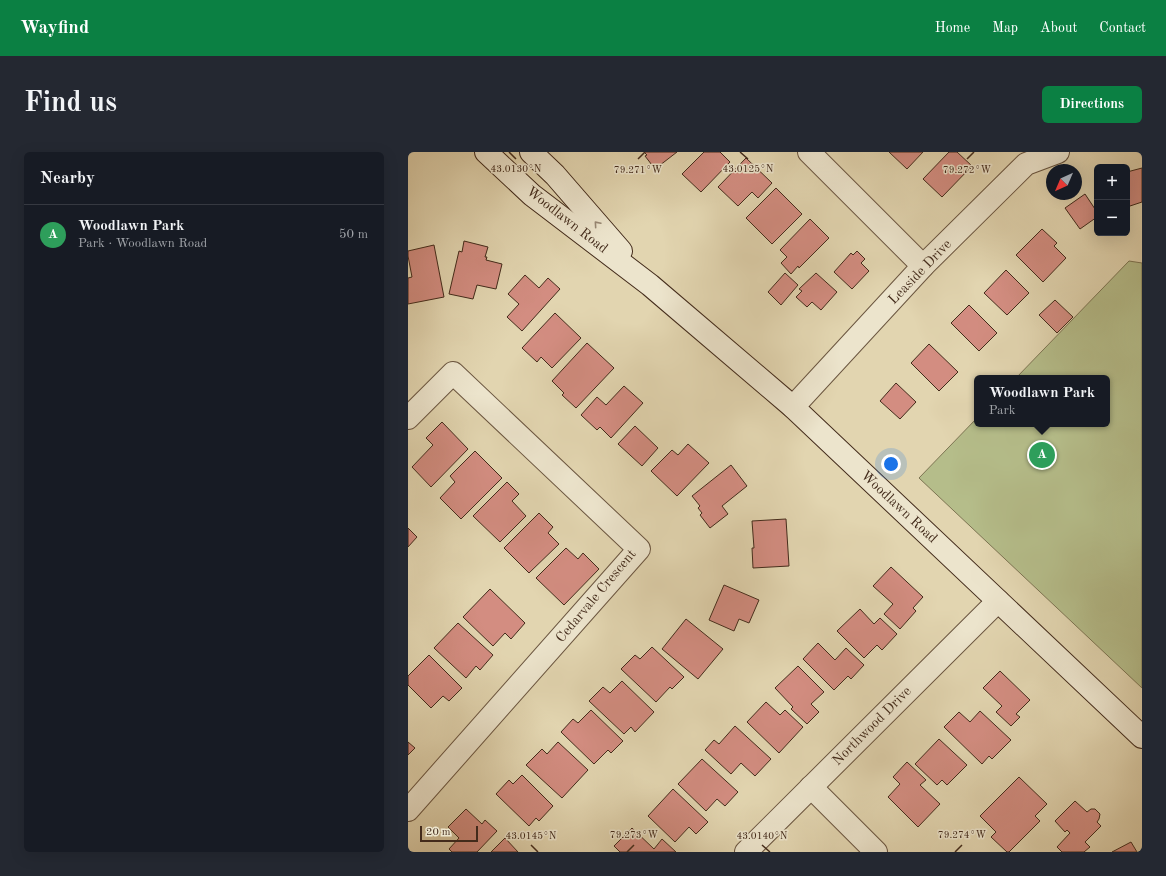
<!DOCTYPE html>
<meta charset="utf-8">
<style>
:root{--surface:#171b24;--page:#242831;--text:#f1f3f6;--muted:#9ea1a6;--line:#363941;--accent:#0b8043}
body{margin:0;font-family:"Old Standard TT",serif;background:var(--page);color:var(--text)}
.controls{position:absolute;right:12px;top:12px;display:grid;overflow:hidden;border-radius:6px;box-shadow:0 4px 16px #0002}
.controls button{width:36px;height:36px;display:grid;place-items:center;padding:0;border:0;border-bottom:1px solid var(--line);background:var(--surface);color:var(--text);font:20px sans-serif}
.compass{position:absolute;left:638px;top:12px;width:36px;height:36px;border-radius:50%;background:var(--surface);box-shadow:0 4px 16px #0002;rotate:224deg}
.scale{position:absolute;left:12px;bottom:10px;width:58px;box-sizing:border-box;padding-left:4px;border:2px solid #432b1b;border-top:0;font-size:11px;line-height:14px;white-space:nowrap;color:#432b1b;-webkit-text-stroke:3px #ece4cc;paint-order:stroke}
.you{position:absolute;left:483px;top:312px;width:14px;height:14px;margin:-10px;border:3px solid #fff;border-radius:50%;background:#1a73e8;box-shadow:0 0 0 6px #1a73e833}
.badge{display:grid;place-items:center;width:26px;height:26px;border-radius:50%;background:var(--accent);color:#fff;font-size:13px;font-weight:700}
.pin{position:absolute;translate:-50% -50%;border:2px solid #fff;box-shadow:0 1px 4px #0006}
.popup{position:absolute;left:566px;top:223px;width:136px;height:52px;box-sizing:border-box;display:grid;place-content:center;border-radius:6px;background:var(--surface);filter:drop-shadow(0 1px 3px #0005);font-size:13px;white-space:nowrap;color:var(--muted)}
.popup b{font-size:15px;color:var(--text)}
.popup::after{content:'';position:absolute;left:50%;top:100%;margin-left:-8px;border:8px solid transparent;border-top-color:var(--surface)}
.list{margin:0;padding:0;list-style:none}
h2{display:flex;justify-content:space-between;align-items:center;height:52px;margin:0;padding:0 16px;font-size:17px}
h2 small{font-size:13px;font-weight:400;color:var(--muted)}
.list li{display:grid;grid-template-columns:26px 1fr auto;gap:12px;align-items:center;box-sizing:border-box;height:60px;padding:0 16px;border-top:1px solid var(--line)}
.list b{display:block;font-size:15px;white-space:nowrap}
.list p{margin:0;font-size:13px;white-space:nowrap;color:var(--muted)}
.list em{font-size:13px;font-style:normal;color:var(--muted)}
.map{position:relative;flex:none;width:734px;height:700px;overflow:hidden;border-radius:6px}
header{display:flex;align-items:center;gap:24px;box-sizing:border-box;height:56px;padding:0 20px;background:var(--accent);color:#fff}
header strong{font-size:19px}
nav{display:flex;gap:22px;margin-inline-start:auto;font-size:14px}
.intro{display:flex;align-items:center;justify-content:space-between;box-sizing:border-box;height:96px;padding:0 24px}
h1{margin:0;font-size:28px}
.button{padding:10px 18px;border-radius:6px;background:var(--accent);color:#fff;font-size:14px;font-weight:700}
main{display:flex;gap:24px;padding:0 24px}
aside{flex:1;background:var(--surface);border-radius:6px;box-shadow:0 4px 16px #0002}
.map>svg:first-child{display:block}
.green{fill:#b5bd8a;stroke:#7c7452}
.building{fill:#d38d81;stroke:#432b1b}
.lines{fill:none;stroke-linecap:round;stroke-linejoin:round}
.minor-casing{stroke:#6b5640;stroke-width:24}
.secondary-casing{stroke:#432b1b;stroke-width:24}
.minor{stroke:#ece4cc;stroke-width:22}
.secondary{stroke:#ece4cc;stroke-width:22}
.oneway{stroke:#988874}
.ticks{fill:none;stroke:#432b1b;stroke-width:1.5}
.labels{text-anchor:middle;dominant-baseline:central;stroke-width:3;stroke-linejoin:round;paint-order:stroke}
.street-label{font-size:14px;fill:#432b1b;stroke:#ece4cc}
.ticks-label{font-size:10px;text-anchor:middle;fill:#432b1b;stroke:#ece4cc;stroke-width:3;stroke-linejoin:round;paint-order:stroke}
</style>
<header>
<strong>Wayfind</strong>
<nav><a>Home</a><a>Map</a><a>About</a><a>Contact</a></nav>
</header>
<div class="intro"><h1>Find us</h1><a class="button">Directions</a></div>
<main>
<aside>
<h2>Nearby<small></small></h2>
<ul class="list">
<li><span class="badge" style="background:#2e9e5b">A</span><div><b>Woodlawn Park</b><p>Park · Woodlawn Road</p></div><em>50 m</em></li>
</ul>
</aside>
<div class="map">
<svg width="734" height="700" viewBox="0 0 734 700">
<rect width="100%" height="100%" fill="#e2d5b0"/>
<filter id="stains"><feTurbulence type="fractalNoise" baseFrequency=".005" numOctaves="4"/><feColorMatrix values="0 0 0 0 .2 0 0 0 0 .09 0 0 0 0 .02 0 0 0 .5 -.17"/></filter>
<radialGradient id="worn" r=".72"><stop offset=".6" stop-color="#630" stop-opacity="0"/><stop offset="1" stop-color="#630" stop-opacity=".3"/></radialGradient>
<path class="green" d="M721,109L734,111V536L511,326L569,266V272H699V226H608Z"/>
<g class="building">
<path d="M236,0H269L247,17L237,4L239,3Z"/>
<path d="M296,0H312L322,10L293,40L274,22Z"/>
<path d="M481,0H515L499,17Z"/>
<path d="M541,0H549L564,14L534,45L515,27Z"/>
<path d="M338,6L364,31L350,46L344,40L330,54L310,35Z"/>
<path d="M734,16V50L719,55V20Z"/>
<path d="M368,36L394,62L364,92L338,66Z"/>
<path d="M677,42L689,60V65L672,77L657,56Z"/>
<path d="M402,67L421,86L391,116L390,114L383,122L373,111L379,105L372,98Z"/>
<path d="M634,77L649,91L646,94L658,106L635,130L608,103Z"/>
<path d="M56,89L80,95L77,105H79L78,108L94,112L88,137L69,133L65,147L41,142L51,99L54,100Z"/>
<path d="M26,93L36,145L0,152V126L4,125L0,104V99Z"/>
<path d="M449,99L457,107L453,111L461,119L444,137L426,120L443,101L445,103Z"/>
<path d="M598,118L621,141L599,163L576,141Z"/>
<path d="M377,121L390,133L373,153L360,140Z"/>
<path d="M408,121L429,140L413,158L404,150L399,155L388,145L394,139L391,137Z"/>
<path d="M117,123L131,136L140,126L152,137L114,179L99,165L111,152L100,142Z"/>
<path d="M647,148L665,165L649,181L631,163Z"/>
<path d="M561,153L589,181L571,199L543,171Z"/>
<path d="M147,161L173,186L144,216L133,205L129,210L114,196Z"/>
<path d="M179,191L206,216L168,256L154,243L156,241L144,229Z"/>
<path d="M521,192L550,220L531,239L503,211Z"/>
<path d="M488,231L508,250L492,267L472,249Z"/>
<path d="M216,234L235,251L203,286L192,275L189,278L173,263L189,245L198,253Z"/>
<path d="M34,270L60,297L23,335L4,315L25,293L18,286Z"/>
<path d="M227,274L250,296L234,314L210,292Z"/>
<path d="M280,292L301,311L269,344L243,319L264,298L270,303Z"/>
<path d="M67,299L94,326L53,367L32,346L47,330L42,324Z"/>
<path d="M323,313L339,334L314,354L320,362L302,376L292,363L294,361L290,356L292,354L284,344Z"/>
<path d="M99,330L111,342L104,349L118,364L92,390L65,364Z"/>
<path d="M131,361L145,375L140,381L151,392L121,421L96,396Z"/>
<path d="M378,367L381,414L345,416L344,396H346L344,369Z"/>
<path d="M0,376L9,385L0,395Z"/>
<path d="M158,396L170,407L175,401L191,417L156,453L128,426Z"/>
<path d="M483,415L515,445L505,456L508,459L492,477L476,462L485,452L465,434Z"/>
<path d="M316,433L351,448L341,471L331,467L326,479L301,468Z"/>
<path d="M82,437L117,471L103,487L97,481L85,494L55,465Z"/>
<path d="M452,457L466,472L472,466L489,482L474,498L469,493L456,506L429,479Z"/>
<path d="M278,467L315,497L290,527L254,497Z"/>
<path d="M50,471L85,503L72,518L68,514L58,526L26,496Z"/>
<path d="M410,491L427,508L438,496L456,513L443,527L440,524L426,538L395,507Z"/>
<path d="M244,495L276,525L264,537L262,535L248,550L213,517L227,503L232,507Z"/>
<path d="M21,503L54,536L41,549L35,544L23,556L0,533V524Z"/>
<path d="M390,514L416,540L403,552L411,560L399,572L383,557L385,555L367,536Z"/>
<path d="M592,519L622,548L608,562L612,565L603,574L588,560L594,554L575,536Z"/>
<path d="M214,529L246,560L227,580L223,575L216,582L181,549L195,535L202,541Z"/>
<path d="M358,550L372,563L377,558L395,575L371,601L339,570Z"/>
<path d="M183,558L215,589L203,601L200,598L186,612L153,580L165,567L170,571Z"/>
<path d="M572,559L603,588L584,607L581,604L574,612L536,575L551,560L562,570Z"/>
<path d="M327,574L363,607L347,624L333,611L323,622L297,598L306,588L311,592Z"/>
<path d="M531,587L559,613L539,633L534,628L529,633L507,612Z"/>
<path d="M0,590L7,596L0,603Z"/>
<path d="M150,590L180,618L154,646L118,613L134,597L139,602Z"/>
<path d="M294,607L330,640L317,654L309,647L298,659L270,632Z"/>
<path d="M499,610L518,628L512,633L532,652L510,675L480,645L492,632L485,625Z"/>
<path d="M114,623L145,654L131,669L128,666L121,674L88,642L101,628L105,632Z"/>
<path d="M611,625L639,652L627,664L632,669L601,700H599L583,685L588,680L572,664Z"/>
<path d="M265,637L300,670L288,682L281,675L267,690L240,664Z"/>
<path d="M667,649L679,660L683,657H687L692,662L691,667L689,670L693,674L677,690L682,695L676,700H654L649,695L662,681L659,678L657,680L647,669Z"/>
<path d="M58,657L74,672L77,668L89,679L69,700H44L41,697L51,686L40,675Z"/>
<path d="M224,676L246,697L254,687L268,700H212L206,694Z"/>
<path d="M97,686L110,700H83Z"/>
<path d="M723,690L729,700H704Z"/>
</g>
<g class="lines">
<g class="minor-casing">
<g id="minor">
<path d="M401,0L515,114"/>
<path d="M385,255L515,114L618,12L650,0"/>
<path d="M0,266L45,221L231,397L0,658"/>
<path d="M403,635L468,700"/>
<path d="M338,700L590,449"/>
</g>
</g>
<g class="secondary-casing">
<g id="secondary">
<path d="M78,0L124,43L242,133L385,255L734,585"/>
<path d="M123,0L147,23L213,99"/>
</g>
</g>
<use href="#minor" class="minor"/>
<use href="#secondary" class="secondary"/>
</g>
<defs><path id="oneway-chevron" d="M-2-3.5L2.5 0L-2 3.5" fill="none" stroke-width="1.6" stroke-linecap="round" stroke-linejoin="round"/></defs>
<use class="oneway" href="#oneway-chevron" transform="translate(189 72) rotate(-131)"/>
<path class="ticks" d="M101,0L108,7M332,0L340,7M230,7L237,0M559,7L566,0M123,693L130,700M354,693L362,700M219,700L226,693M547,700L554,693"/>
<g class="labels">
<g class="street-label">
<text transform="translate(159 68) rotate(38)">Woodlawn Road</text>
<text transform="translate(512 120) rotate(-46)">Leaside Drive</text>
<text transform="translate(491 355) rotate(43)">Woodlawn Road</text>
<text transform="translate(188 444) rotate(-50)">Cedarvale Crescent</text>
<text transform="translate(464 574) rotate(-45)">Northwood Drive</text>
</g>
</g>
<g class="ticks-label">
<text x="108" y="20">43.0130°N</text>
<text x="340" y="20">43.0125°N</text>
<text x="230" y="21">79.271°W</text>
<text x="559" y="21">79.272°W</text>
<text x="226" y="686">79.273°W</text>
<text x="554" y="686">79.274°W</text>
<text x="123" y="687">43.0145°N</text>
<text x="354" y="687">43.0140°N</text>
</g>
<rect width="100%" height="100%" filter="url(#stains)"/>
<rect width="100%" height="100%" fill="url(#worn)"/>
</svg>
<div class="controls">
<button>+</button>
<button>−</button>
</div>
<svg class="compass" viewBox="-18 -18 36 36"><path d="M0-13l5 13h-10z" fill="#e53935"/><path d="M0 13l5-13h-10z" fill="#9ea1a6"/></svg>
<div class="scale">20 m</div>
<div class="you"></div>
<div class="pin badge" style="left:634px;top:303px;background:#2e9e5b">A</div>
<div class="popup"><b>Woodlawn Park</b>Park</div>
</div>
</main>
